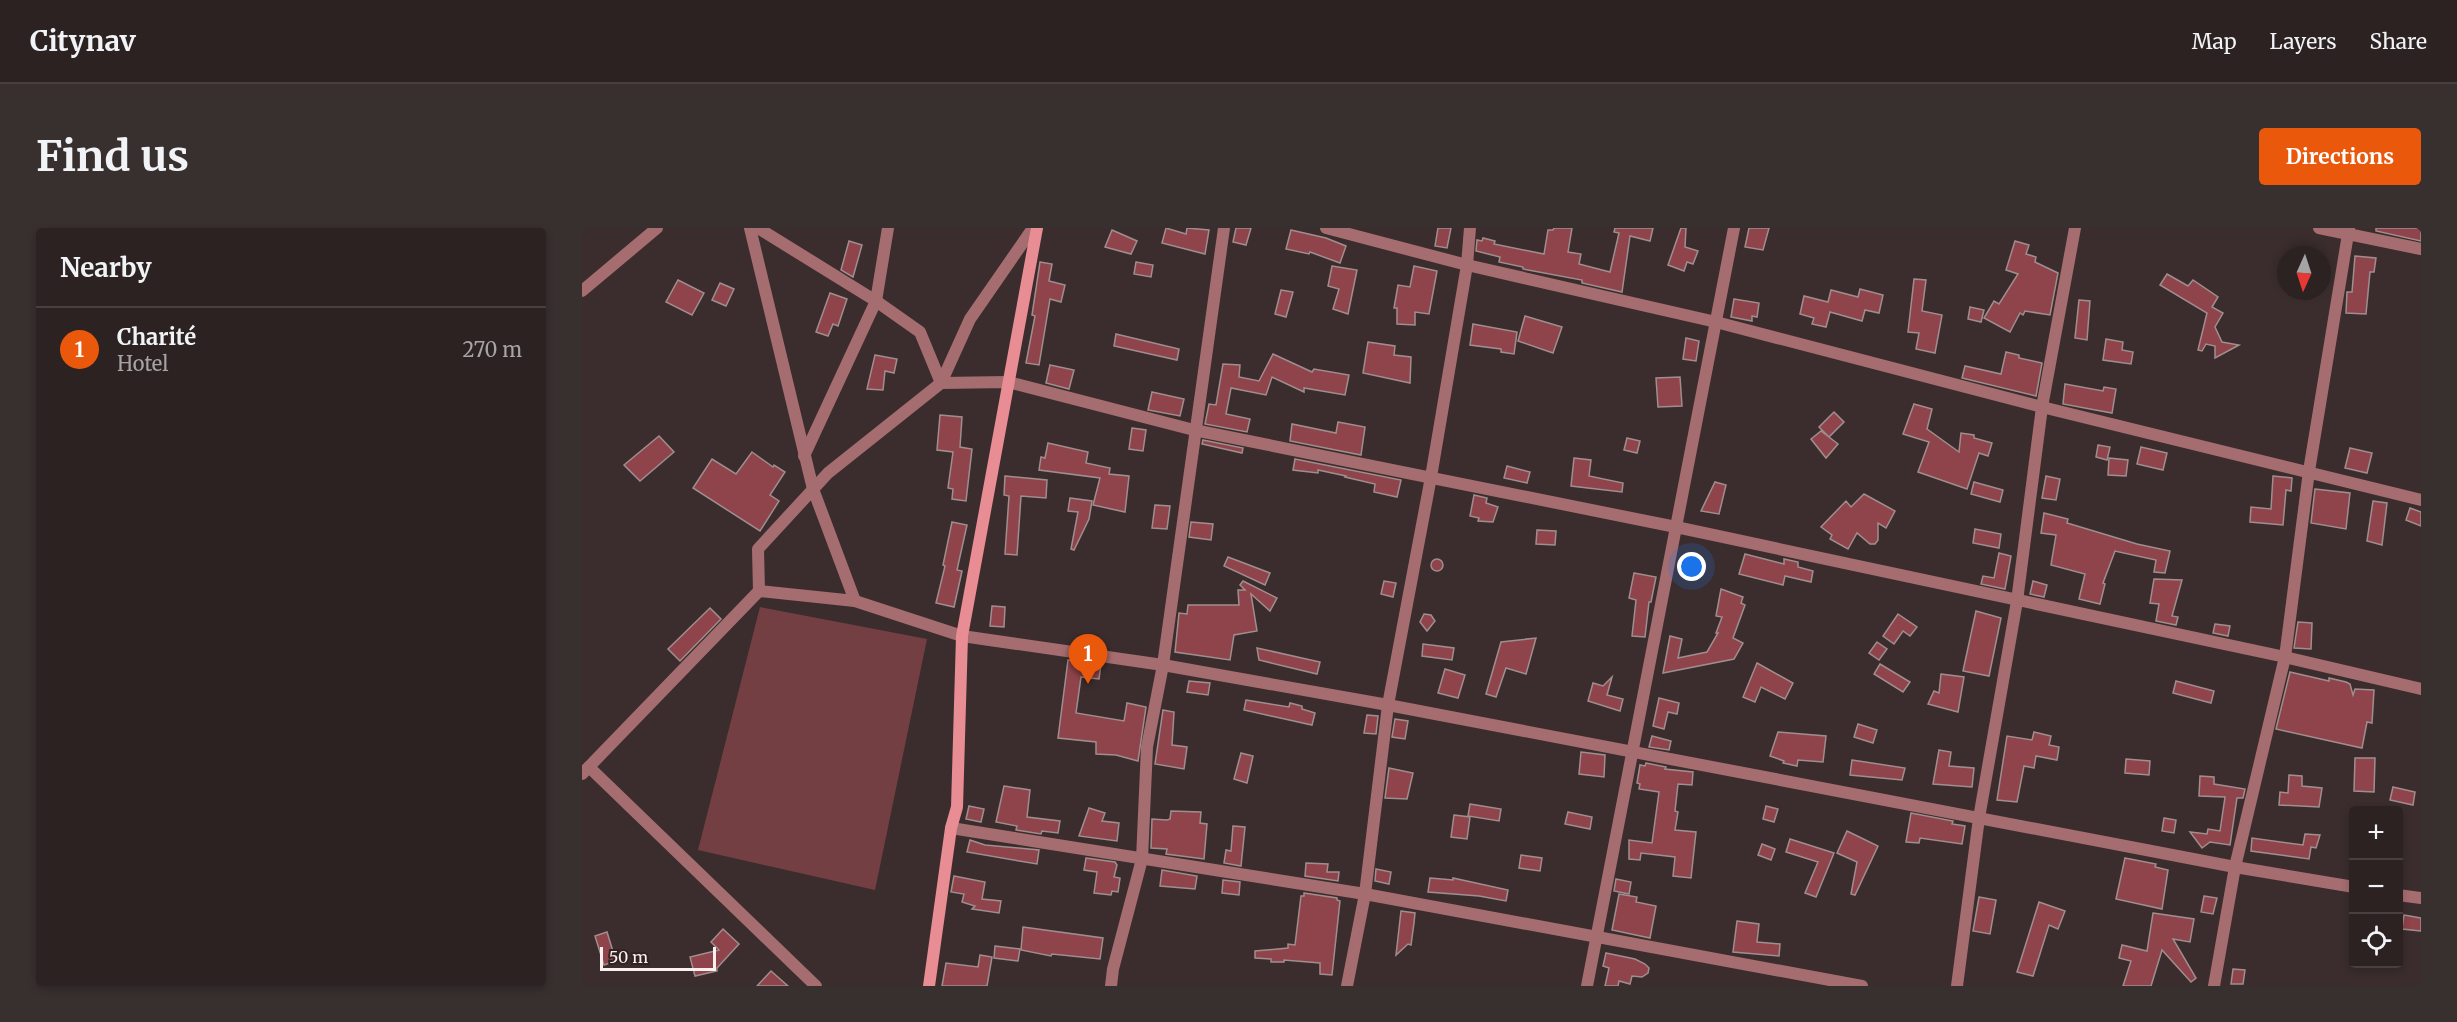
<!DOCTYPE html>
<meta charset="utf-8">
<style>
:root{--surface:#2c2222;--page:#382f2f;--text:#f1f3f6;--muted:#a6a4a5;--line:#483f40;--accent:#ea580c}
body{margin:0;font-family:Merriweather,serif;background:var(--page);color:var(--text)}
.controls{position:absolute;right:18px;bottom:18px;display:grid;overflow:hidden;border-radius:6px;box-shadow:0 3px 9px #0003}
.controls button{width:54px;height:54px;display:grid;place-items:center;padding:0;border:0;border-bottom:2px solid var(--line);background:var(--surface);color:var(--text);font:30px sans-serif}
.compass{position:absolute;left:1695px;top:18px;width:54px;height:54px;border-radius:50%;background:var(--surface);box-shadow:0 3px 9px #0003;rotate:183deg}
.scale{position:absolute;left:18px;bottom:15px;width:116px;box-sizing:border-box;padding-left:6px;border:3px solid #faf0f0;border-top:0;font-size:16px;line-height:21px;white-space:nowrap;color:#faf0f0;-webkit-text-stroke:4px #312324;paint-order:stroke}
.you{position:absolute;left:1110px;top:339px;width:21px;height:21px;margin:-15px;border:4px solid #fff;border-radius:50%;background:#1a73e8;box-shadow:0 0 0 9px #1a73e833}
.badge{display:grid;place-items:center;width:39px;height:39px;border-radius:50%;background:var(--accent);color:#fff;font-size:20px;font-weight:700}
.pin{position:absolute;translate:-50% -50px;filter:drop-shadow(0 2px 3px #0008)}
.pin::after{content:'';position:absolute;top:32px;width:21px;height:18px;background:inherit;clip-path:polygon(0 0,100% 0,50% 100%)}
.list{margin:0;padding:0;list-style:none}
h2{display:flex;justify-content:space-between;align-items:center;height:78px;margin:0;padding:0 24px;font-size:26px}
h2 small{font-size:20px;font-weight:400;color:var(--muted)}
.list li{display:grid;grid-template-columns:39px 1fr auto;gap:18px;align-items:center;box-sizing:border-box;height:84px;padding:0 24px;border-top:2px solid var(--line)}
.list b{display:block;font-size:22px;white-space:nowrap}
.list p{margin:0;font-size:20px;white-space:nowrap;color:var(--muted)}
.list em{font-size:20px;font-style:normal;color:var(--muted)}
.icon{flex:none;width:33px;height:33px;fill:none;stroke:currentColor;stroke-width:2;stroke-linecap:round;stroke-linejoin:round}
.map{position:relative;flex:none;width:1839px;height:758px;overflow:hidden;border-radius:6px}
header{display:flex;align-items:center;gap:36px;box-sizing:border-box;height:84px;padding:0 30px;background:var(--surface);border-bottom:2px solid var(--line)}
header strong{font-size:28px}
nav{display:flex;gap:33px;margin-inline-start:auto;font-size:21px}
.intro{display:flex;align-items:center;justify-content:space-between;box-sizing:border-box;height:144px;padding:0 36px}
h1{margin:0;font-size:42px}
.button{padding:15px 27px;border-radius:6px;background:var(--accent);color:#fff;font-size:21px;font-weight:700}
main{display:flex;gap:36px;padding:0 36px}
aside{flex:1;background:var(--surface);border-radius:6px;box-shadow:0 3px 9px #0003}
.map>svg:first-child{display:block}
.green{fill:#743f43}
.building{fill:#8f434a;stroke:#a08e8f;stroke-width:1.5}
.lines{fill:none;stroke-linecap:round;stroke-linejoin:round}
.street{stroke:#a66d70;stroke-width:12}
.secondary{stroke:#e88d93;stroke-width:12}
</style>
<header>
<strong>Citynav</strong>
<nav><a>Map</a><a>Layers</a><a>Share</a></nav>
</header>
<div class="intro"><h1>Find us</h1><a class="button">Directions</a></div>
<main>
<aside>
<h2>Nearby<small></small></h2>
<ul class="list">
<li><span class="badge">1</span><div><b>Charité</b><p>Hotel</p></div><em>270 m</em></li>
</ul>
</aside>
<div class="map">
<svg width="1839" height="758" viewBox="0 0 1839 758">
<rect width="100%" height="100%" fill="#3b2d2d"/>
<path class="green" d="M178,379L345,411L293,662L116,622Z"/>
<g class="building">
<path d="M584,0L604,6L605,0L627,2L623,26L580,15Z"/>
<path d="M654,0H669L664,17L651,14Z"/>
<path d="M856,0H869L865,20L853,18Z"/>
<path d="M972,0H990L986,24L999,26L997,36L1028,44L1037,5L1032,4L1033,0H1071L1068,13L1048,8L1040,64L1000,55V52L941,41V39L917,34L918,29L894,23L895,12L900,13L901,10L913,13L912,16L962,26L966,2H971Z"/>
<path d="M1099,0H1104L1103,19L1116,23L1111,36L1105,34L1102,43L1086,37Z"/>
<path d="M1167,0H1187L1181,22L1163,19Z"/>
<path d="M1794,0H1839V13L1794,3Z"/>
<path d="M530,2L555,13L549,26L523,19Z"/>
<path d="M709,2L744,10L764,18L758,35L728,24L727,26L704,21Z"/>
<path d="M267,13L280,17L271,49L259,42Z"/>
<path d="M1433,13L1447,17L1444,26L1454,29L1453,34L1476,45L1468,87L1443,83L1441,87L1438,85L1428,104L1402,90L1412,73L1417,76L1436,46L1424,42Z"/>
<path d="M1773,28L1794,30L1792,44H1788L1784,86L1764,85L1765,64H1770Z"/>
<path d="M458,34L470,36L467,53L483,57L479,74L468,71L457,137L444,135L453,88L450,87Z"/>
<path d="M554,34L571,37L569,49L552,46Z"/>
<path d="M750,38L775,42L766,86L751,81L757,61L746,58Z"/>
<path d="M832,38L855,43L847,86L833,84V97L815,96V80H812L816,57L828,59Z"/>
<path d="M1585,46L1606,58L1611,52L1636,69L1630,79L1641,85L1633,99L1640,114L1657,117L1633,130V118L1624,116L1620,123L1616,122L1625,85L1578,57Z"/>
<path d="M1332,51L1344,52L1340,83L1360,87L1353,125L1334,121L1337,105L1326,104Z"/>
<path d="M96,52L122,65L110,87L84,74Z"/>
<path d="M138,55L152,61L144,78L130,72Z"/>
<path d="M1278,61L1301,67L1297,85L1283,82L1280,93L1248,84L1244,99L1230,96L1232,90L1218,86L1222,68L1246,74L1249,62L1276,69Z"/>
<path d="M699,62L711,64L704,89L693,86Z"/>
<path d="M248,65L265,71L256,98L251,96L246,108L234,104Z"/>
<path d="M1152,71L1177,75L1175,89L1170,88V93L1149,89Z"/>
<path d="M1497,72L1508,73L1505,112L1493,110Z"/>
<path d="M1388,79L1402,82L1399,94L1386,91Z"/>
<path d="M943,88L980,99L971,125L936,113Z"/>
<path d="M891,96L935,104L932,126L919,124V121L888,117Z"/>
<path d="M534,106L597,121L595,132L532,118Z"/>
<path d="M1104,110L1117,113L1114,133L1101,131Z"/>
<path d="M1524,111L1541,114L1540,122L1551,124L1549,136L1521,132Z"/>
<path d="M786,114L813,118L812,127L829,129L828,155L781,145Z"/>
<path d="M1424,124L1437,127V130L1460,135L1454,168L1380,150L1383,138L1419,146Z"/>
<path d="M691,126L730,144L732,141L767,147L763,167L722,160V164L690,149L684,167L649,160L644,186L668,191L665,204L623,196L627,176L634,177L641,136L658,137L657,149L677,153Z"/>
<path d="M293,127L315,131L312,145L303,143L301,162L285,161Z"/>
<path d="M468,137L492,142L487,161L464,155Z"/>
<path d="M1098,149L1100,178L1076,179L1074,150Z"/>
<path d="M1483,156L1521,163L1522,159L1534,161L1530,185L1481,176Z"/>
<path d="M570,164L602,171L598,188L566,182Z"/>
<path d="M1332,176L1350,181L1345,201L1377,224L1379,205L1392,207V210L1410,215L1406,228L1397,225L1385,261L1336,244L1347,214L1321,206Z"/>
<path d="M1252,184L1262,194L1247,209L1256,216L1244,230L1229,211L1239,203L1247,209L1237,199Z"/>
<path d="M358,187L380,189L378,219L390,221L384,273L370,271L371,261L366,260L371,224L355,222Z"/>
<path d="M756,194L783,199L779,227L708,213L710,196L754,205Z"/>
<path d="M550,200L564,202L561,223L547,221Z"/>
<path d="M77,208L92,224L58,253L42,237Z"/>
<path d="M1045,210L1058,213L1055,225L1042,222Z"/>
<path d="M621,212L661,220L660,225L620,216Z"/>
<path d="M466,215L506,224L504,235L528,240L527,246L547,248L543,284L511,277L518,250L457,242L459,229L463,230Z"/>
<path d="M1516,217L1528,219L1525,232L1514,229Z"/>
<path d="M1559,219L1585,225L1581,242L1555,236Z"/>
<path d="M1768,220L1790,225L1785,245L1763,240Z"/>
<path d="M170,224L191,239L192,237L203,244L188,267L197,273L178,303L111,260L130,231L154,246Z"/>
<path d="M992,230L1009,232L1007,248L1041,255L1040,264L989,258Z"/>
<path d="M1527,230L1546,232L1544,248L1526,247Z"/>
<path d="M713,231L819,252L815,269L792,264L793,256L763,249L764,248L736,242V245L711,242Z"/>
<path d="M925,238L948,244L945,255L922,250Z"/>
<path d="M423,248L465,252L464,270L439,268L435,327L423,326L427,268L422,267Z"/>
<path d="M1464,248L1478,251L1474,272L1460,270Z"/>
<path d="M1691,248L1710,250L1709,263L1704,262L1701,297L1668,294L1669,279L1689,281Z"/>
<path d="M1133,254L1144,257L1137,286L1119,283Z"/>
<path d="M1392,254L1421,262L1418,274L1389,266Z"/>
<path d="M1733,261L1768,265L1764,301L1729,295Z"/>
<path d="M1282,266L1313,283L1304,300L1296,295V312L1293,316H1288L1275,305L1266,321L1248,311L1250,307L1239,299L1264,273L1269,279Z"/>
<path d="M892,267L905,270L904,275L916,279L911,294L896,293L897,290L888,288Z"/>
<path d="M488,270L510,273L507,291L492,322L489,321L496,284L486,283Z"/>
<path d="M1791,273L1805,275L1800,317L1785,313Z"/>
<path d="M573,277L588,278L585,301L570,300Z"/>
<path d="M1828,280L1839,284V298L1824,292Z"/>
<path d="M1462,285L1486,291L1485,295L1555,316L1588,323L1583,345L1572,344L1574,332L1533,323L1521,355L1523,356L1518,376L1497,371L1503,346L1469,337L1474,307L1459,305Z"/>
<path d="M370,294L385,297L375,342L380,343L372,379L354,375L363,338L361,337Z"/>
<path d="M609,294L631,296L629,312L607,309Z"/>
<path d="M1393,301L1419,306L1417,320L1391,315Z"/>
<path d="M955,302L974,303L973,317L954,316Z"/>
<path d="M1417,325L1429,328L1423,361L1399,356L1401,348L1412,350Z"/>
<path d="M1163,326L1202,336V331L1216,334V339L1231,343L1229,354L1203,348L1201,357L1157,346Z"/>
<path d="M646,329L688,345L683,357L642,338Z"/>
<circle cx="855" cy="337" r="6"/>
<path d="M1052,345L1074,349L1069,374H1067L1063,409L1050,408L1054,372L1047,370Z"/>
<path d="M1572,351L1600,352L1590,388L1596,389L1594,397L1574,393L1577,376L1568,375Z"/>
<path d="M661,353L695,370L688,383L669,366L675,403L652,407L648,432L593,424L597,385L605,386L606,377H657L656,362H663L658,357Z"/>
<path d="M802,353L814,355L811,369L799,366Z"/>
<path d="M1451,353L1465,357L1462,369L1448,366Z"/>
<path d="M1139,361L1161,369L1159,375L1163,377L1151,410L1161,415L1152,431L1081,445L1088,408L1100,411L1096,430L1125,424L1136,405H1134L1140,389L1134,388Z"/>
<path d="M410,378L423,379L422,399L408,398Z"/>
<path d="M128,380L139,391L98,433L86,421Z"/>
<path d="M1394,383L1419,390L1407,448L1381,443Z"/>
<path d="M842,386L849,387L853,393L845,403L838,394Z"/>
<path d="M1316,386L1335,399L1328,408L1321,403L1312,416L1301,408Z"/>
<path d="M1716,394L1730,395L1729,421L1712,420Z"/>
<path d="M1633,396L1648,398L1646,408L1631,405Z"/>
<path d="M954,410L944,446L924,440L914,469L904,466L919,414Z"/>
<path d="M1295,414L1305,421L1297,432L1287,425Z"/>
<path d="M841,416L872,420L870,432L840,428Z"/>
<path d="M675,420L738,434L735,446L677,432Z"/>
<path d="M486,432L519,436L517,451L499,449L494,485L542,493L545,475L564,479L556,533L534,527L514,526V514L476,510Z"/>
<path d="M1175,435L1211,455L1203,471L1179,459L1173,474L1161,469Z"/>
<path d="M1298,436L1328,454L1321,464L1292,446Z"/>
<path d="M863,441L883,447L876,470L856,465Z"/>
<path d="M1708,444L1747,453V450L1764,454L1768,456L1771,467L1773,461L1792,462L1790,495L1785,494L1780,520L1694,501Z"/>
<path d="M1359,446L1382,449L1376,484L1346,476L1352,463L1357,465Z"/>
<path d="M1030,449L1025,467L1041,471L1038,483L1006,473L1011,455L1021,458Z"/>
<path d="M607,453L628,455L626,467L605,464Z"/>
<path d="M1594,453L1632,463L1629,475L1591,465Z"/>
<path d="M1077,470L1097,475L1095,486L1086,484L1082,501L1071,498Z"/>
<path d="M664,472L707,479L708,475L720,478V481L733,485L730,497L662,482Z"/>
<path d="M581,482L592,484L590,517L605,519L602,541L573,536Z"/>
<path d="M785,487L796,488L794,506L782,505Z"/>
<path d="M813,491L826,493L823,511L810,509Z"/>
<path d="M1276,496L1295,502L1291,515L1272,509Z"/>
<path d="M1196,504L1244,508L1241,534L1216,532L1215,538L1201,535L1202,533L1188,528Z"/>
<path d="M1452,504L1469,508L1467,517L1477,519L1475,532L1454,528L1452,540L1442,538L1435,574L1415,572L1425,508L1450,512Z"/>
<path d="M1070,508L1089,513L1087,522L1067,519Z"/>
<path d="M1357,522L1369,524L1367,538L1392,540L1390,559L1351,556Z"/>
<path d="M999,524L1023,527L1022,549L997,546Z"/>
<path d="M659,525L671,528L665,555L652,551Z"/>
<path d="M1773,530H1793L1792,564L1772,563Z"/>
<path d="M1544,531L1568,533L1567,547L1543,545Z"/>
<path d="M1270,532L1323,540L1320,552L1268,547Z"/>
<path d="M1064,535L1084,539L1083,541L1111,544L1110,557L1096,556L1093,583L1096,584L1093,602L1114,604L1109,650L1091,648L1093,629L1059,625L1058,632L1047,631V612L1070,615L1077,564L1057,561L1058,556L1055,555L1058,537L1063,538Z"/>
<path d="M807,540L831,545L825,571L803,570Z"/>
<path d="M1707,547L1720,548V558L1740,560L1737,579L1697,577L1698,564L1706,565Z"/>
<path d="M1618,548L1632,549V556L1663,561L1661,570H1655L1648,617L1628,614L1620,620L1608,604L1625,606L1626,601L1638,603L1643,569L1617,568Z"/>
<path d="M422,558L448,562L445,589L478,593L476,605L460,603L459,606L434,602L435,598L414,594Z"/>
<path d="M1811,559L1833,564L1831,577L1808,572Z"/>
<path d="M888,576L919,581L917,593L886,588Z"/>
<path d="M387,578L402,581L399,594L384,591Z"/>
<path d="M1184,578L1196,581L1192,594L1181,591Z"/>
<path d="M507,580L523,585L520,593L537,595L535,613L497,608Z"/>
<path d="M589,583L619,584L618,595L625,596L622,631L584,626L585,621L569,620L570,591L585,592L588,591Z"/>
<path d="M986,584L1010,589L1008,601L983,596Z"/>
<path d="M1329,585L1371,593L1370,596L1383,598L1380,616L1338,610L1337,615L1324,614Z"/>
<path d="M872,587L888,589L885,611L869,609Z"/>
<path d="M1582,590L1594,592L1592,605L1580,603Z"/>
<path d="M651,598L663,599L659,638L642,635L644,622L649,623Z"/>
<path d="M1265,603L1296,618L1273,667L1269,666L1275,634L1255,625Z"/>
<path d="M1723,606L1738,607L1734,620L1729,619L1727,631L1669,623L1670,610L1721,617Z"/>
<path d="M1208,611L1252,625L1234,669L1223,665L1236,634L1204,624Z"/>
<path d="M388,612L403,617L457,622L455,636L385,624Z"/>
<path d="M1180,616L1193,621L1189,632L1176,627Z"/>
<path d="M939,627L960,630L958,643L937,640Z"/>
<path d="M504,630L533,634L535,637L532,649L538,650L536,664L530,663L529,667L512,665L515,644L502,642Z"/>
<path d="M1543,630L1574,636L1573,639L1586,642L1580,681L1534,671Z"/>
<path d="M724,635L746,636L745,644H757L756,653L723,648Z"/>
<path d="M794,641L809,644L807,656L793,653Z"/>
<path d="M580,642L615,648L613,661L578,658Z"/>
<path d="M372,648L403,654L400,671L419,673L417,685L390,681L393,678L380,674L382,666L369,664Z"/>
<path d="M848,650L871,652V650L926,662L924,673L897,668L846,664Z"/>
<path d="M1034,651L1049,654L1047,666L1032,663Z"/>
<path d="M641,652L658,654L657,667L640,665Z"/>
<path d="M722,665L755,670V672L758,673L750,747L738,746V735L702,732V734H689V731L673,730V723L706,720V716L713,717L719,668H722Z"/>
<path d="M1037,666L1055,669L1054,674L1074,678L1068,710L1030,702Z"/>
<path d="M1622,668L1635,670L1631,686L1619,684Z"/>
<path d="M1397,669L1414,672L1408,706L1391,703Z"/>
<path d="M1457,674L1483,683L1476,701L1467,697L1451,748L1435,744Z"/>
<path d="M819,683L833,685L832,695L829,717L826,716L814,727Z"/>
<path d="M1571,685L1612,691L1608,714L1591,711L1614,750L1609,754L1580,722L1569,758H1541L1549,733L1537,730L1540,717L1565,723Z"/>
<path d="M1822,687L1839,690V703L1820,701Z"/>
<path d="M1155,693L1177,696L1175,714L1198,716L1197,728L1151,724Z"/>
<path d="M441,699L521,710L518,731L470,726L469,728L439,722Z"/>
<path d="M141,701L157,716L135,740V743L113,748L108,729L137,722L129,714Z"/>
<path d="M25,704L34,733L22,737L13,708Z"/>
<path d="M413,718L438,721L436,733L412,730Z"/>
<path d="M1024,725L1053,731L1063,736L1067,740L1066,745L1060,749L1050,748L1048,756L1037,753L1036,758H1023L1027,740L1021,738Z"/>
<path d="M398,727L410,729L405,758H360L364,735L396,739Z"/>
<path d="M1651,741L1663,742L1661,756H1649Z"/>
<path d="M189,743L206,758H175Z"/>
</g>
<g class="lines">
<g class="street">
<path d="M168,0L231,261L273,373"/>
<path d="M176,0L294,73L338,104L359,155L426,154L612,202L1094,299L1703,429L1839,461"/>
<path d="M744,0L885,37L1134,94L1460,179L1839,272"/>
<path d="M1737,0L1839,21"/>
<path d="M0,63L75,0"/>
<path d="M222,228L294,73L306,0"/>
<path d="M177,363L273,373L380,408L581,437L806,477L1653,639L1772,659"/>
<path d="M7,539L234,758"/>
<path d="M0,546L177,363L176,321L246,245L359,155L388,91L451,0"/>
<path d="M369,600L783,666L1280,758"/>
<path d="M1816,667L1839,670"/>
<path d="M529,758L531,741L560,631L565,519L581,437L642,0"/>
<path d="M765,758L783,666L806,477L849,249L885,37L888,0"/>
<path d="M1005,758L1152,0"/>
<path d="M1375,758L1397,590L1435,373L1460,179L1493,0"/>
<path d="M1632,758L1653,639L1703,429L1727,243L1767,0"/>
</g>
<path class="secondary" d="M347,758L369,600L375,579L380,408L455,0"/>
</g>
</svg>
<div class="controls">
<button>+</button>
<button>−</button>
<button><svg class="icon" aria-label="locate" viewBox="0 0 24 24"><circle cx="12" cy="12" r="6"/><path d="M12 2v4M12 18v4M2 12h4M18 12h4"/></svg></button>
</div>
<svg class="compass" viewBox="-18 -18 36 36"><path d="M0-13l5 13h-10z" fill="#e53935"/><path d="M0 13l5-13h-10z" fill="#a6a4a5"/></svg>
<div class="scale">50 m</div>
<div class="you"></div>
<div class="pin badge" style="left:506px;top:456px">1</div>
</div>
</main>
